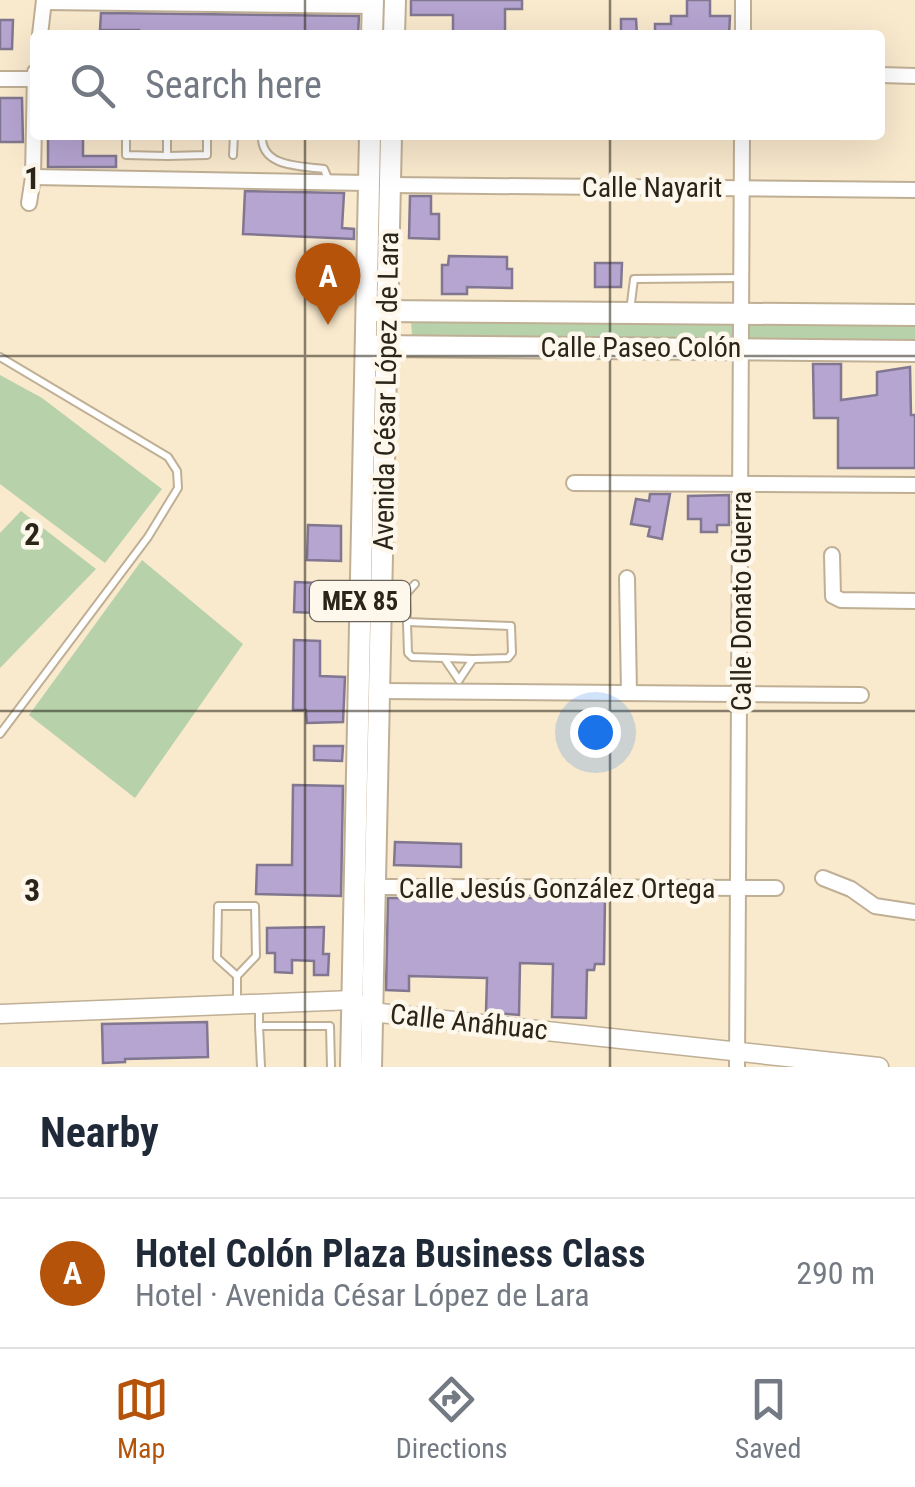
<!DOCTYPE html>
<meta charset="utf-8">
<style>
:root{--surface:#fff;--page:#f2f2f3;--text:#1f2937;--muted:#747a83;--line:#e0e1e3;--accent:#b45309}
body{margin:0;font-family:"Roboto Condensed",sans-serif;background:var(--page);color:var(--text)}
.you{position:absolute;left:595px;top:732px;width:35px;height:35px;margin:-25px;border:8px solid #fff;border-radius:50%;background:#1a73e8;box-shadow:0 0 0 15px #1a73e833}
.badge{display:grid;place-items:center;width:65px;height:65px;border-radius:50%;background:var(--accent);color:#fff;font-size:32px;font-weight:700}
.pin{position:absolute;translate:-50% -82px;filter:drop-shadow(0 2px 5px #0008)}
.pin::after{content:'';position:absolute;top:52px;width:35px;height:30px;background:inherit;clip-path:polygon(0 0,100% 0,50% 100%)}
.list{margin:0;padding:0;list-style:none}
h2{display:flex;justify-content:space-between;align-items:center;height:130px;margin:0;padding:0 40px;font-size:42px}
h2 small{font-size:32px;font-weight:400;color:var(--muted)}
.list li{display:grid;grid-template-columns:65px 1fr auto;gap:30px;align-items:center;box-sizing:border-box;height:150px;padding:0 40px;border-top:2px solid var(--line)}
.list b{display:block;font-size:38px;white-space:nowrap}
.list p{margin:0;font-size:32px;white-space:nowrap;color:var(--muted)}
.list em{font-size:32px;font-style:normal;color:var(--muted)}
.icon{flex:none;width:55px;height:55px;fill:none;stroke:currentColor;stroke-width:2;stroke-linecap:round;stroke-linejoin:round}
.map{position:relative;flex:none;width:915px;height:1067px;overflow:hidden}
.search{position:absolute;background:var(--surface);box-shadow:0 10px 40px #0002;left:30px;right:30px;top:30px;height:110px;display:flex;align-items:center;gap:25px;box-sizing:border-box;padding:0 35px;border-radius:10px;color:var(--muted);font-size:38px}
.sheet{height:280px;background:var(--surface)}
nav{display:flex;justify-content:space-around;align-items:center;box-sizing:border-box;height:140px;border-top:2px solid var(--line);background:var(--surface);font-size:28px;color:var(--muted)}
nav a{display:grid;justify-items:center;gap:5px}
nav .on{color:var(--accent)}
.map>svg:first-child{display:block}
.green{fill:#b7d1ab}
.building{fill:#b6a4d1;stroke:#817791;stroke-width:2.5}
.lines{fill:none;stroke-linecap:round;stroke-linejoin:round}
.service-casing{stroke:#bfaf95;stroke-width:10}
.minor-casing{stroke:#bfaf95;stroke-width:18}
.tertiary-casing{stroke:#bfaf95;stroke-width:21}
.primary-casing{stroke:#bfaf95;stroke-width:24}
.service{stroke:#fff;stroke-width:6}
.minor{stroke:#fff;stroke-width:14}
.tertiary{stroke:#fff;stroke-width:18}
.primary{stroke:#fff;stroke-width:20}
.grid{fill:none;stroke:#2a2419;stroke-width:2.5;stroke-opacity:0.55}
.labels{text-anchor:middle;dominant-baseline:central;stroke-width:9;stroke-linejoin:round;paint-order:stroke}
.shield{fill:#fef7ec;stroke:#6a6358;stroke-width:2.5}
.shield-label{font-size:25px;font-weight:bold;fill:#2a2419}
.street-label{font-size:28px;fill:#2a2419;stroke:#fef7ec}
.grid-label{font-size:32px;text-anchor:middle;font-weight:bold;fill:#2a2419;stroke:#fef7ec;stroke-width:9;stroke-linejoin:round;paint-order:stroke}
</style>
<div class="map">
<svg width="915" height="1067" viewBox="0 0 915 1067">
<rect width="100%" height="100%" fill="#f9e9cd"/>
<g class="green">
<path d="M734,317V345L431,343L412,336L411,321Z"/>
<path d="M746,317L915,320V345H746Z"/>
<path d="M0,375L42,398L162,489L105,563L0,484Z"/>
<path d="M21,511L96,569L0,668V533Z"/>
<path d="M142,560L243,644L135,798L29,715Z"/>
</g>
<g class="building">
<path d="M411,0H522V9H505V35H453V15H411Z"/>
<path d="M687,0H710V16H730L729,35H655V24H671V16H687Z"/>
<path d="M101,13L359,16L358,35L278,32V35H139V30H100Z"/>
<path d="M621,19H636L637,35H621Z"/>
<path d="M0,20H13L12,49H0Z"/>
<path d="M0,98H22L23,142H0Z"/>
<path d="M48,135H83V156H116V167H48Z"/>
<path d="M245,191L344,193L342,228L354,229V239L243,234Z"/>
<path d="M410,196H431V214H439V239L409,238Z"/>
<path d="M449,256L507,257V269H512V288L467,287V294H442V265H448Z"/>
<path d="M595,263H622L621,287H595Z"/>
<path d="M813,364H841V400L877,395V372L910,367L911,415H915V468H838V418H814Z"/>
<path d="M650,494H670L662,539L648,536L650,527L631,524L636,499L649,501Z"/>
<path d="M729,495V525H717V532H701V519H688V496Z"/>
<path d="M308,525L341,526V561L307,560Z"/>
<path d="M295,582L317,583V613L294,612Z"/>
<path d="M294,640L320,641V676L345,677L343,722L307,723L306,710H293Z"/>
<path d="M314,746H343L342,761L314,760Z"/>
<path d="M293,785L343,786L341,896L256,894L257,865H292Z"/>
<path d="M395,842L461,844V867L394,865Z"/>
<path d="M388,898H605L604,964H595L594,970H587L586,1018L552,1017L553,964L520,963L519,1015L486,1012L487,978L409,976V991L386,990Z"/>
<path d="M324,927L323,954H329L328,975H314V961L292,960V973L275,972V953H267V928Z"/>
<path d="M207,1022L208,1057L125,1059V1062L103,1063L102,1024Z"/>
</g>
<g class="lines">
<g class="service-casing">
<g id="service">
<path d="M126,135V155L167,156"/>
<path d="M167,135V156L207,155V135"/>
<path d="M262,135C260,167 300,166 324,169L329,181"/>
<path d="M233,155L234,135"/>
<path d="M630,311L634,279L742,278"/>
<path d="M0,357L168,457L177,471L178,488L148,537L0,734"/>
<path d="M415,584L406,594L408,653L412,657L444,658L459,680"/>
<path d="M407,622L511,626L512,653L508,658L473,659L459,680"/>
<path d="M445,658L473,659"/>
<path d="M237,976L217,958L218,906H255L256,956L237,976V1003"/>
<path d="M259,1005V1026H330L331,1067"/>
<path d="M259,1026L261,1067"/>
</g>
</g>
<g class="minor-casing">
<g id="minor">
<path d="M44,2L373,6"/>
<path d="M40,35L44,0"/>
<path d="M743,35V0"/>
<path d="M880,75L915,76"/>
<path d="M0,79H34"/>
<path d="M33,177L368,183"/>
<path d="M390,185L915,190"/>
<path d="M29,203L33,177L35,72"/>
<path d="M574,483L915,485"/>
<path d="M832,555L833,596L841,600L915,601"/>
<path d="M627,578L629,693"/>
<path d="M379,691L861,695"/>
<path d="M823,878L851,889L875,906L915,912"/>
<path d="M374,887L776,888"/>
<path d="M737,1067L742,135"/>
</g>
</g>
<g class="tertiary-casing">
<path id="tertiary" d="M0,1014L352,1000L371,1012L879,1067"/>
</g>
<g class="primary-casing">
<g id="primary">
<path d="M372,35L373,0"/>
<path d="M394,35L395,0"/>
<path d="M377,311L915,315"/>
<path d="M373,346L915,351"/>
<path d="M351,1067L370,135"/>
<path d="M371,1067L391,135"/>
</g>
</g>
<use href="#service" class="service"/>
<use href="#minor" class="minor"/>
<use href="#tertiary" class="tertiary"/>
<use href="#primary" class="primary"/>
</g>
<path class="grid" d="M305,0V35M610,0V35M305,135V1067M610,135V1067M0,356H915M0,711H915"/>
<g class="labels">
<rect class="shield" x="310" y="581" width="100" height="40" rx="8"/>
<g class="shield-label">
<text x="360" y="601">MEX 85</text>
</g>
<g class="street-label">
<text x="652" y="187">Calle Nayarit</text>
<text x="641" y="347">Calle Paseo Colón</text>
<text transform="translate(386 391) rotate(-89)">Avenida César López de Lara</text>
<text transform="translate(741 601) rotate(-90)">Calle Donato Guerra</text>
<text x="557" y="888">Calle Jesús González Ortega</text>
<text transform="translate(469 1022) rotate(6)">Calle Anáhuac</text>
</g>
</g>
<g class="grid-label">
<text x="32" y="189">1</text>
<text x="32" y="545">2</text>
<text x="32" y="901">3</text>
</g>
</svg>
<div class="you"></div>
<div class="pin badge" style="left:328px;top:325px">A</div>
<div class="search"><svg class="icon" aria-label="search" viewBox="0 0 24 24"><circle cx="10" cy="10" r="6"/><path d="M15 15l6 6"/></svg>Search here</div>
</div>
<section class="sheet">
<h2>Nearby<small></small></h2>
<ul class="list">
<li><span class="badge">A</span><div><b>Hotel Colón Plaza Business Class</b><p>Hotel · Avenida César López de Lara</p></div><em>290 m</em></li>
</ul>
</section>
<nav>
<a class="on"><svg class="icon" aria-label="map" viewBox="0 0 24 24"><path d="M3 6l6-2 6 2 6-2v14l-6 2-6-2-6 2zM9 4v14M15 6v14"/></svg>Map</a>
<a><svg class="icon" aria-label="directions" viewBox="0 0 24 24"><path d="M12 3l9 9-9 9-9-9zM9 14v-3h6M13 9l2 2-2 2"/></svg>Directions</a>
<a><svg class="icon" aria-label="saved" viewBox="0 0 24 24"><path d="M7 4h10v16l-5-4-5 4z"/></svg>Saved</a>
</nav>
